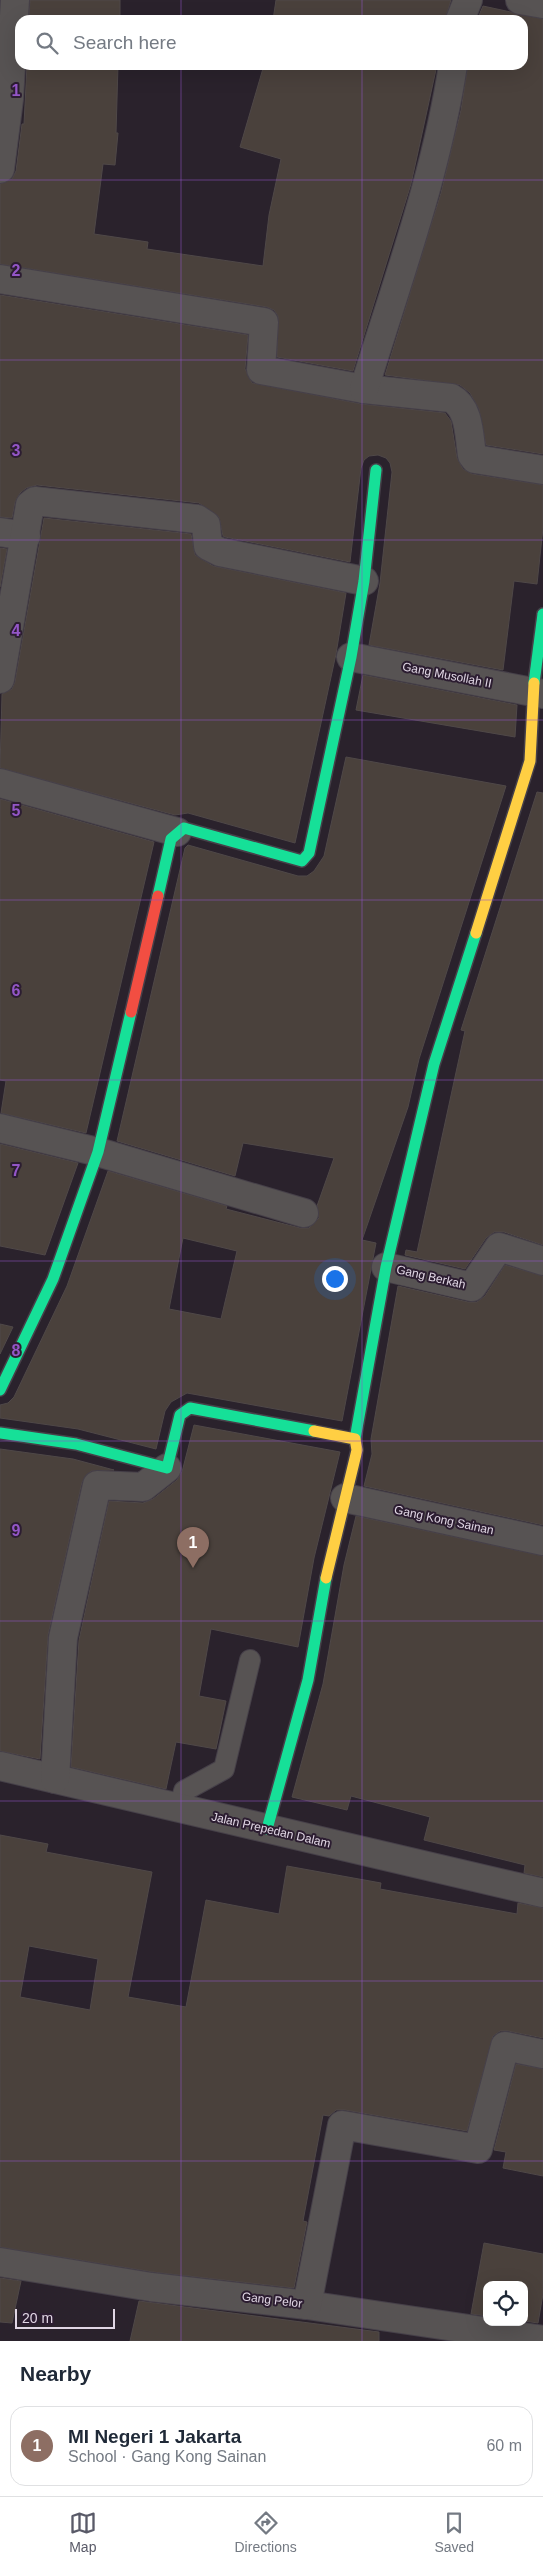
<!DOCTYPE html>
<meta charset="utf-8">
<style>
:root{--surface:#fff;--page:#f2f2f3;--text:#1f2937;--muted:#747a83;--line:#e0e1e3;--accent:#595a68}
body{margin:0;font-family:Helvetica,sans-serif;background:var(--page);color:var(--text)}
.controls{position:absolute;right:15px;bottom:15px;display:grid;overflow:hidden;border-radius:10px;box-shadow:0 5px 20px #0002}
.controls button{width:45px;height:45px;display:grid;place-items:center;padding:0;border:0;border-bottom:1px solid var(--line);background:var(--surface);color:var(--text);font:25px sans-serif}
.scale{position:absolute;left:15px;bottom:12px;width:100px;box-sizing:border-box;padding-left:5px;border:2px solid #e0d6e4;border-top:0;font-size:14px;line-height:18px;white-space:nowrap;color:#e0d6e4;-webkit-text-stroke:4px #2c1d31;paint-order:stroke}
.you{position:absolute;left:334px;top:1278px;width:18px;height:18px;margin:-12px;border:4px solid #fff;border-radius:50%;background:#1a73e8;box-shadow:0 0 0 8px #1a73e833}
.badge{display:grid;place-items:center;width:32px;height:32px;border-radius:50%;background:var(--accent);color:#fff;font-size:16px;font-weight:700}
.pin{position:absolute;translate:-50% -41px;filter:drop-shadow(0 1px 2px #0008)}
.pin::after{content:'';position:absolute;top:26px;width:18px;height:15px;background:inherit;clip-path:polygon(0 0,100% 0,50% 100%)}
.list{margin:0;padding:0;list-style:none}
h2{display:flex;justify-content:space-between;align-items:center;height:65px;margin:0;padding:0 20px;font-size:21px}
h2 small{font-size:16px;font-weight:400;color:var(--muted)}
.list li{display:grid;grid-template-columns:32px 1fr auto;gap:15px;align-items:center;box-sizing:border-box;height:80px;margin:0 10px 10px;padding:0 10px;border:1px solid var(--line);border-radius:15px}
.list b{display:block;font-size:19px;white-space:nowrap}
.list p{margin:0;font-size:16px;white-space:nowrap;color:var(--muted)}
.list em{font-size:16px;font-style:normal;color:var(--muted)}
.icon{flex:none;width:28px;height:28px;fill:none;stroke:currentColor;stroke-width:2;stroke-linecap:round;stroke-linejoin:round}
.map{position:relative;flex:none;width:543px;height:2341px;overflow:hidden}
.search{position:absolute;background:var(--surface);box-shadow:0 5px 20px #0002;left:15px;right:15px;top:15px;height:55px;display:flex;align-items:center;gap:12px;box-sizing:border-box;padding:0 18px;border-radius:15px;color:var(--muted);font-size:19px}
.sheet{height:155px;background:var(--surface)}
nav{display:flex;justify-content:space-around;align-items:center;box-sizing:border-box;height:70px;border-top:1px solid var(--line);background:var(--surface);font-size:14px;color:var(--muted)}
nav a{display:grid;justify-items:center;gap:2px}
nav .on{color:var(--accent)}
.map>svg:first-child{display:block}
.building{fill:#4a413c;stroke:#4f4848;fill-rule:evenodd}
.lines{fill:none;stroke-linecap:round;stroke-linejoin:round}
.lane-casing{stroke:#464049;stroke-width:22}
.street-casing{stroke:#464049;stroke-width:30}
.fast-casing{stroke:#464049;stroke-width:14}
.slow-casing{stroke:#464049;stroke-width:14}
.jam-casing{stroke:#464049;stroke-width:14}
.lane{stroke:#575353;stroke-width:20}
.street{stroke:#575353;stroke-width:28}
.fast{stroke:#16e098;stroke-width:11}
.slow{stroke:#ffcf43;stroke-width:11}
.jam{stroke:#f24e42;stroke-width:11}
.grid{fill:none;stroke:#9456c8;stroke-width:1;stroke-opacity:0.55}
.labels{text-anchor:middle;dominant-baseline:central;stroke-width:4;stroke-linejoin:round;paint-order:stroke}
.street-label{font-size:12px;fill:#e0d6e4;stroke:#2c1d31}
.grid-label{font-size:16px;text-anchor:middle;font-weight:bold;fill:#9456c8;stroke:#2c1d31;stroke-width:4;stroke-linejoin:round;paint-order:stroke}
</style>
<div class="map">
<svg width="543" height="2341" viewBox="0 0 543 2341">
<rect width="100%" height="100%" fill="#2a222c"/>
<g class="building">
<path d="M30,0H120V20H29Z"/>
<path d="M276,0H451L445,20H273Z"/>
<path d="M483,6L543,19V454L486,445L479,409L470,393L460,385L385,375L441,193L461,110L468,65H523V20H477Z"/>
<path d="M27,65H118L116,133H118L115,165L103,164L94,234L148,242L147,249L263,266L269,215L281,159L240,147L264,65H437L411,184L353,371L277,357L278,316L274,310L267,307L0,264V184L12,179L16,171L22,124H24Z"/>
<path d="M0,295L248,335L245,369L252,383L361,404L445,413L451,421L457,458L463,469L472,474L543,485V528L537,584L514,581L503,670L369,645L380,583L392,472L390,463L386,458L378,455L369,456L364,460L361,468L350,562L225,537L223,536L219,517L199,503L37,485L26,488L20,493L15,502L12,518L0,517Z"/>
<path d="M44,518L191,534L195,555L213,566L346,593L336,654L295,843L188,813L175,815L0,768L2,694L12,689L15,682Z"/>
<path d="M0,548L7,549L0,587Z"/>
<path d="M363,675L517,705L515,737L356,710Z"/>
<path d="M346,757L506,786L419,1059L408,1107L362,1240L376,1243L342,1421L187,1393L171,1402L165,1411L156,1449L78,1429L0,1418V1405L8,1403L14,1397L67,1286L108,1171L227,1206L226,1209L300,1228H309L319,1218L317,1206L334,1158L243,1143L235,1176L117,1141L185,848L188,845L298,876H307L314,871L324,856ZM183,1238L237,1251L221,1319L169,1309Z"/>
<path d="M537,792L543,793V1245L504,1232H494L486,1238L465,1269L405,1255L406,1250L417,1252L465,1031L461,1030Z"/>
<path d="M0,799L154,842L86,1133L1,1113L6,1081L0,1080Z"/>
<path d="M0,1144L78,1163L45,1255L0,1246Z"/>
<path d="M505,1265L543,1276V1525L364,1486L372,1454L371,1439L398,1286L468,1302H477L485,1296Z"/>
<path d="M0,1324L13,1327L0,1354Z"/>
<path d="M194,1425L340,1452L314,1558L298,1647L211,1629L199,1696L226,1701L216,1749L176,1742L166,1789L71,1767L79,1640L109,1501L143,1503L153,1499L177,1480L182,1472Z"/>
<path d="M0,1449L73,1459L114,1470L91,1471L82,1482L48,1635L40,1759L0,1751Z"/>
<path d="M356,1516L543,1556V1877L524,1873L525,1865L424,1840L430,1817L351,1796L347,1810L292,1797L323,1684L344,1565Z"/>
<path d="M0,1835L48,1844L46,1852L152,1872L128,1997L186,2007L206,1900L279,1914L287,1866L381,1883L380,1889L517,1914L518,1903L543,1908V2038L508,2031H500L493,2036L467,2131L345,2110H336L329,2116L323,2115L303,2221L307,2222L294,2288L153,2272L0,2247ZM29,1946L98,1959L90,2010L20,1997Z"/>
<path d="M516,2064L543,2069V2176L503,2168L506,2152L494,2150Z"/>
<path d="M484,2243L543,2254V2294L538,2323L524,2321V2285H487V2316L471,2314Z"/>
<path d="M0,2278L21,2281L12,2323L0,2322Z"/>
<path d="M139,2301L379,2332V2341H130Z"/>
</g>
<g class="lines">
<g class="lane-casing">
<path id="lane" d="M179,1808L184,1791L224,1769L250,1660"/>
</g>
<g class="street-casing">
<g id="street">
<path d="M520,0L543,4"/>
<path d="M460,20L468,0"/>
<path d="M0,169L9,99L15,0"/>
<path d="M0,279L264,322L261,370L364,389L451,398C470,408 469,436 472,455L475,459L543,470"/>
<path d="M364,389C397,281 436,177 453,65"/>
<path d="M0,532L26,536"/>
<path d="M351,657L543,694"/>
<path d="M0,679L30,505L35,501L197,519L206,525L208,546L220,552L364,581"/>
<path d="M0,783L177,832"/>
<path d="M0,1128L98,1152L304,1213"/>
<path d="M386,1267L472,1287L499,1247L543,1261"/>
<path d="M345,1498L543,1541"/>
<path d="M0,1766L543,1893"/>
<path d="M55,1779L63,1638L97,1485L143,1487L167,1468"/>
<path d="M0,2262L151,2287L307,2305L543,2340"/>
<path d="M307,2305L342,2125L478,2149L505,2046L543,2054"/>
</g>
</g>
<g class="fast-casing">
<g id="fast">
<path d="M534,683L543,614"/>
<path d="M158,896L171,839L184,828L302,861L309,853L351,657L364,581L376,470"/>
<path d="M0,1390L53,1279L98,1152L131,1012"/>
<path d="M0,1433L76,1444L167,1468L180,1415L190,1408L314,1431"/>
<path d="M355,1439L386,1267L434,1064L476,933"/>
<path d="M267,1829L308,1680L326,1578"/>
</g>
</g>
<g class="slow-casing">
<g id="slow">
<path d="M476,933L530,761L534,683"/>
<path d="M314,1431L355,1439L357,1450L326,1578"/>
</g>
</g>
<g class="jam-casing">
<path id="jam" d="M131,1012L158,896"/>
</g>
<use href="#lane" class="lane"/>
<use href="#street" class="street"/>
<use href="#fast" class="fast"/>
<use href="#slow" class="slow"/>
<use href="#jam" class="jam"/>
</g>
<path class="grid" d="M181,0V20M362,0V20M181,65V2341M362,65V2341M0,180H543M0,360H543M0,540H543M0,720H543M0,900H543M0,1080H543M0,1261H543M0,1441H543M0,1621H543M0,1801H543M0,1981H543M0,2161H543"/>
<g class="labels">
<g class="street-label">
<text transform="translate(447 675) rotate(11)">Gang Musollah II</text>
<text transform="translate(431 1277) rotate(13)">Gang Berkah</text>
<text transform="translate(444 1520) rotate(12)">Gang Kong Sainan</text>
<text transform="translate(271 1830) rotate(13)">Jalan Prepedan Dalam</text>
<text transform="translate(272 2300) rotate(7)">Gang Pelor</text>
</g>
</g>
<g class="grid-label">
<text x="16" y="96">1</text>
<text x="16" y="276">2</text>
<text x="16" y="456">3</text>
<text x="16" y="636">4</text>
<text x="16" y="816">5</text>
<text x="16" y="996">6</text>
<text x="16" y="1176">7</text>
<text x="16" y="1356">8</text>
<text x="16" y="1536">9</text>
</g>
</svg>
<div class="controls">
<button><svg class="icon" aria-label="locate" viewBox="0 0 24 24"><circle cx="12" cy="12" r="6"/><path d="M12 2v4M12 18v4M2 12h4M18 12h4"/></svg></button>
</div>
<div class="scale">20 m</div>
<div class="you"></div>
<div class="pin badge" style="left:193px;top:1568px;background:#8d6e63">1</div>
<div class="search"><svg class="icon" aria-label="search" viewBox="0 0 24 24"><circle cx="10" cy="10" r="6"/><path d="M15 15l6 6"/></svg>Search here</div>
</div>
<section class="sheet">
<h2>Nearby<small></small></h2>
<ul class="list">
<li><span class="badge" style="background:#8d6e63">1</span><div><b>MI Negeri 1 Jakarta</b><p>School · Gang Kong Sainan</p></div><em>60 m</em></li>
</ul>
</section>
<nav>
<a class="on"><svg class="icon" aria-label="map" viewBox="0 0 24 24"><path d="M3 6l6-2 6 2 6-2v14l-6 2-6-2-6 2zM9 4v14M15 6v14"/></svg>Map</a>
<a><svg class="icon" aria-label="directions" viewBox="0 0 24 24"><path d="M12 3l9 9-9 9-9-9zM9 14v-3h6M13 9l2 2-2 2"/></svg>Directions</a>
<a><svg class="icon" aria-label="saved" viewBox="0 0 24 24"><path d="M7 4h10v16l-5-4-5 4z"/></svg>Saved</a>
</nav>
